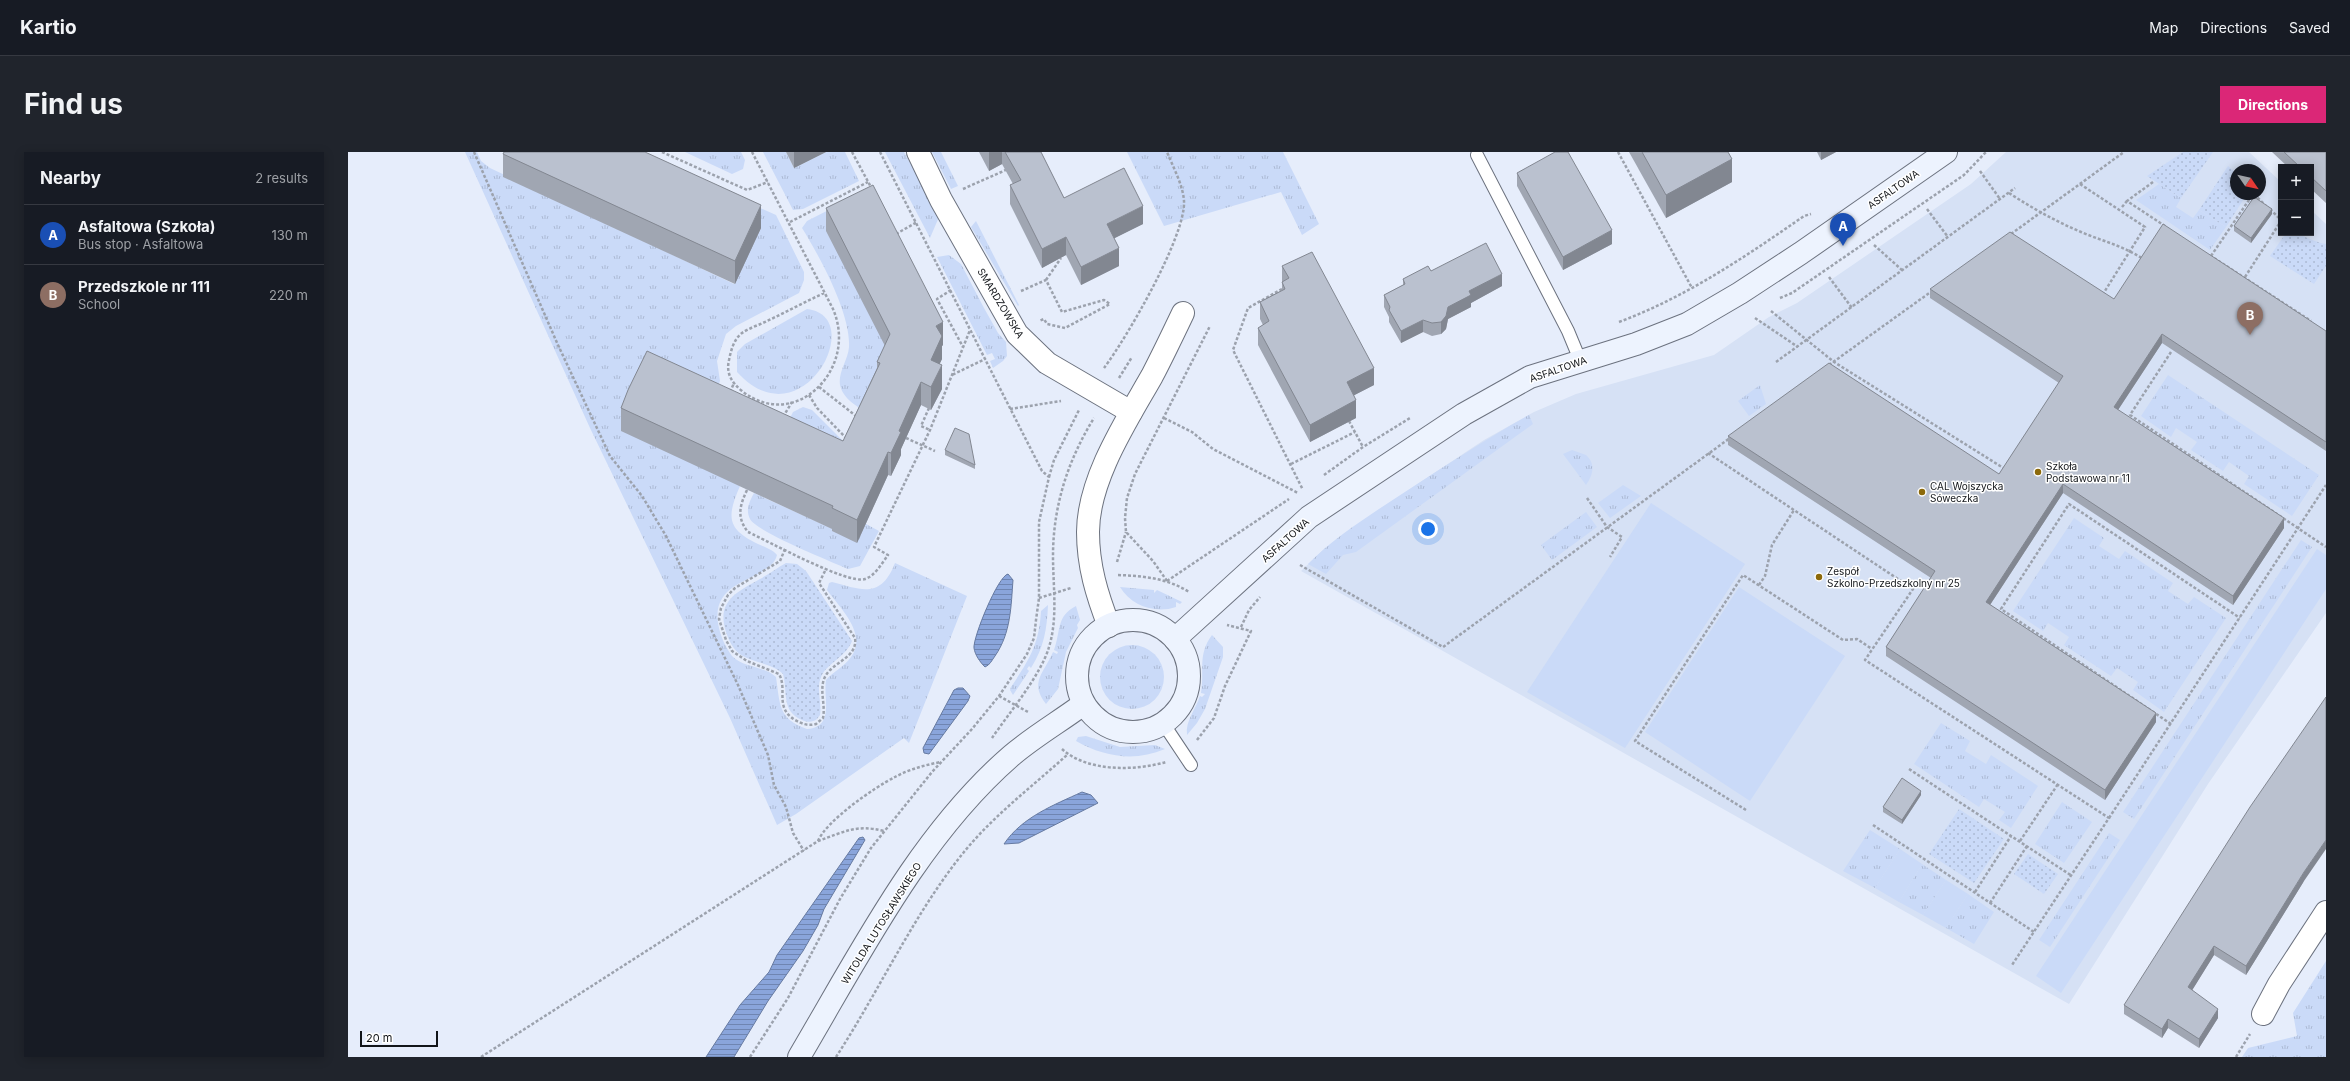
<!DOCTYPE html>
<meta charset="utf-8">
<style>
:root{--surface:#171b24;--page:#20242c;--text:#f1f3f6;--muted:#9ea1a6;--line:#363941;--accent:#db2777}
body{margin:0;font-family:Inter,sans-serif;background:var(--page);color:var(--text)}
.controls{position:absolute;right:12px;top:12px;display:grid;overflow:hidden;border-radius:0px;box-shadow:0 2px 10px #0003}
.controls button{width:36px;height:36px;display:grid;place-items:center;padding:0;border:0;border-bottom:1px solid var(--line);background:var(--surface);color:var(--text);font:20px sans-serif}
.compass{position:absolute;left:1882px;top:12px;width:36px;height:36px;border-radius:50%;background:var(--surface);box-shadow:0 2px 10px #0003;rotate:124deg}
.scale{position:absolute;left:12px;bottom:10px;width:78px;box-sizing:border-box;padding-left:4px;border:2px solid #121519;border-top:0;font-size:11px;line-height:14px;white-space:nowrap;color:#121519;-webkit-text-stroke:3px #fff;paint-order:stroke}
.you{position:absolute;left:1080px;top:377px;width:14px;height:14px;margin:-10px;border:3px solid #fff;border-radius:50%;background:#1a73e8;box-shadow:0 0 0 6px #1a73e833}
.badge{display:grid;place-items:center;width:26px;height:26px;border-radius:50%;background:var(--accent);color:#fff;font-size:13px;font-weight:700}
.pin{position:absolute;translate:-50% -33px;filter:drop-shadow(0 1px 2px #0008)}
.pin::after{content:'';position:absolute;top:21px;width:14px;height:12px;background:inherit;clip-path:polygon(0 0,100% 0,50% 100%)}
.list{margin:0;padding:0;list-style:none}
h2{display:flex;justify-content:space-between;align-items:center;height:52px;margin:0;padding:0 16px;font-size:17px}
h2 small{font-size:13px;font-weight:400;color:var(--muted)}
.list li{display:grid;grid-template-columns:26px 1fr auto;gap:12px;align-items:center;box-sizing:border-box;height:60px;padding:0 16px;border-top:1px solid var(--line)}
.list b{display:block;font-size:15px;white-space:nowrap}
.list p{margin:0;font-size:13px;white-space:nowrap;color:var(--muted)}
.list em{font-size:13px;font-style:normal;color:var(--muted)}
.map{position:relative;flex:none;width:1978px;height:905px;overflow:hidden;border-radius:0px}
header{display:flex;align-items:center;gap:24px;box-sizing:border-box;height:56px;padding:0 20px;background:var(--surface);border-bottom:1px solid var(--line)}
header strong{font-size:19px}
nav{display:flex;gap:22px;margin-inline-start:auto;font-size:14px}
.intro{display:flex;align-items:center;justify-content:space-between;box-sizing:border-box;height:96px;padding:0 24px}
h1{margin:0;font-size:28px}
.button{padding:10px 18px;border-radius:0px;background:var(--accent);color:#fff;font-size:14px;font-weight:700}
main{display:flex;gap:24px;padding:0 24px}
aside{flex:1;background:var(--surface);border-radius:0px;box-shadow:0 2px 10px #0003}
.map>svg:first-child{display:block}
.built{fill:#d6e1f5;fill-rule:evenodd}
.grass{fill:url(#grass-tufts)}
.park{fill:url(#park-dots)}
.pitch{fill:#cadaf8}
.water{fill:url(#water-rules);stroke:#667aa1}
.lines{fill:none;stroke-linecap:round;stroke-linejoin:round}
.lane-casing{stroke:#6c727f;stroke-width:14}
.street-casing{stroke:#6c727f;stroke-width:24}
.secondary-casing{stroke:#6c727f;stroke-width:24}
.path{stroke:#9ca2ad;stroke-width:2.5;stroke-dasharray:3 2;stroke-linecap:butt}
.lane{stroke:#fff;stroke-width:12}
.street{stroke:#fff;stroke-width:22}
.secondary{stroke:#edf3fe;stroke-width:22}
.wall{fill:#a0a6b2}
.shaded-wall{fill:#828791}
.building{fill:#bac1cf;stroke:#828791}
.poi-dot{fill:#8c690a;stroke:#fff;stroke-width:1.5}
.labels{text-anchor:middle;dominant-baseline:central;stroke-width:3;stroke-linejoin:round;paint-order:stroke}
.street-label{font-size:10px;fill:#121519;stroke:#fff}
.poi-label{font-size:10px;fill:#121519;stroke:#fff;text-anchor:start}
</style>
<header>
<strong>Kartio</strong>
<nav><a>Map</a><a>Directions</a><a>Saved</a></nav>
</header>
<div class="intro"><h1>Find us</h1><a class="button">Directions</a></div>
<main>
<aside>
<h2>Nearby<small>2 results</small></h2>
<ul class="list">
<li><span class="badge" style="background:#1a4fb4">A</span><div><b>Asfaltowa (Szkoła)</b><p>Bus stop · Asfaltowa</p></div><em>130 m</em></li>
<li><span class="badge" style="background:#8d6e63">B</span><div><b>Przedszkole nr 111</b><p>School</p></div><em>220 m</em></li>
</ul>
</aside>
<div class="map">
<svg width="1978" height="905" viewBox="0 0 1978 905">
<defs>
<pattern id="grass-tufts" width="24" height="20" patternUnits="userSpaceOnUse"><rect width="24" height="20" fill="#cadaf8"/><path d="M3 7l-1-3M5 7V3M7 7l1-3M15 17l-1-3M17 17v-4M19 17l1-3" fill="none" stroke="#acbad4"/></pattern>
<pattern id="park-dots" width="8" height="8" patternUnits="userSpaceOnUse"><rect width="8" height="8" fill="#cadaf8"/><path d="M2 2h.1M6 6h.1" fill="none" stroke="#acbad4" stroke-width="1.8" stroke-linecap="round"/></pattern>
<pattern id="water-rules" width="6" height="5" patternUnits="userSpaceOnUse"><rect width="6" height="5" fill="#8aa5db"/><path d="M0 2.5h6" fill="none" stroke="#6f85b1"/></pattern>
</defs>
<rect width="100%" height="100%" fill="#e6edfb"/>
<path class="built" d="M1658,0H1901L1933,30V81H1963V58L1978,72V461L1860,632L1721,852L953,419L976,397L1026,361L1136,288L1186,260L1228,242L1366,203L1421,165L1449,151L1623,32ZM1888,18H1912V42H1888Z"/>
<g class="grass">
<path d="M117,0H129L133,9L142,16L386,132L413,76L381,42L428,63L456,120V128L451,141L388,174L378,182L369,209L372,229L363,252L392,334C379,364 378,377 410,392C416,395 424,397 429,403C422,431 359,424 371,476C373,485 378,496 384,504C396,516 416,514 428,525C432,552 430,567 459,577C487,575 475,547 478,528C485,520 497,514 503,505C520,482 492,456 479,438L481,431L484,430C514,438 533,447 547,411L619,444L561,591L556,586L448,662L429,673L382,566L242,276Z"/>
<path d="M337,0H393L397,8L395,17L384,22Z"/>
<path d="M415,0H438L446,16L478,0H497L511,29L455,57L445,58Z"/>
<path d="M537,0H556L591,65L582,86Z"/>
<path d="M584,0H593L610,34L603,37Z"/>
<path d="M779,0H935L971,72L954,83L933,40L816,74Z"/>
<path d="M1811,32L1833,46L1828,55L1845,66L1851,58L1878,75L1862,98L1788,48Z"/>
<path d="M512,42L537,194L519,261C509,254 495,247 492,233C490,220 500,208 501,195C503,162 472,105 454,76L459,69Z"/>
<path d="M628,69L671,153L670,154L623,75Z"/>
<path d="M601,103L613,112L636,156L650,181L658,190L659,204L655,209L645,216L642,209L647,207L644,201L639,203L589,105Z"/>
<path d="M459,157C521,164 454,292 389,220V200L397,192Z"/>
<path d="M1820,223L1971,323L1944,364L1896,332L1901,324L1881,310L1875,319L1843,298L1849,290L1828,276L1823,285L1793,264Z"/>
<path d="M1412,233L1418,252L1401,264L1390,249Z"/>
<path d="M455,255L464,258L503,297L433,284L445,260Z"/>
<path d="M1181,263L1185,272L1008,400L995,403L978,422L960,412C989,383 1025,361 1060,338C1100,312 1139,286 1181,263Z"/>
<path d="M1224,298L1238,303C1248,312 1245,323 1238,333L1215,302Z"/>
<path d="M1275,333L1293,344L1262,366L1250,351Z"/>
<path d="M406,341L485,377L518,372L531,379L512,414L500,417C482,409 409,380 402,367C397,357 402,349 406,341Z"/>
<path d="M1238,360L1249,375L1204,408L1193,393Z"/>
<path d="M1726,366L1756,386L1751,394L1771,407L1777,399L1825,431L1820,439L1840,452L1846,445L1878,466L1816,560L1785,538L1790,530L1769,516L1763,524L1716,493L1721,485L1700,471L1695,479L1665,459Z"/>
<path d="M1953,388L1964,395L1786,667L1775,660Z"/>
<path d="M772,435L806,438V441L809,438L834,450L832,452L828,450V455C808,462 783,454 772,435Z"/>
<path d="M700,453C699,477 696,495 683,516L681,514L679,517L681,519L665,543L662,538L663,535C681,508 691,493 693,459Z"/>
<path d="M728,454L732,468L729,473L730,476L718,500L710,537L698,552C681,530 696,521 705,500L709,502L710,500L706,498C713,479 708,464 728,454Z"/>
<path d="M864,483L875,495V505L857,557L849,571L839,583C837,569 848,557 852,544L854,545L857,542L853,541C857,519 849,503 864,483Z"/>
<circle cx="784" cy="525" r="32"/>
<path d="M1593,571L1622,589L1617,599L1638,612L1643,603L1690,634L1663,676L1651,668L1657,660L1636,647L1631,655L1566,612Z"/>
<path d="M738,584L772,595L807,593L817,597C787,610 756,605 728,589L730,585Z"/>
<path d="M1714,650L1744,670L1716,711L1687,692Z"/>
<path d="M1522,678L1552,697L1527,736L1495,719Z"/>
<path d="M1761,681L1772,688L1702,795L1691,788Z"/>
<path d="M1574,712L1598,728L1575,763L1551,750Z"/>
<path d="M1620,742L1646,760L1626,792L1598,776Z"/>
<path d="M1978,809V905H1894L1900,896L1949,884L1945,861Z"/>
</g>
<g class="park">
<path d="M1835,0H1865L1833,46L1799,24Z"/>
<path d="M1880,14L1888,21V42H1899L1878,75L1851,58Z"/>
<path d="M1938,81C1957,81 1960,89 1978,92V114L1966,132L1922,104Z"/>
<path d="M438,411L449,412L458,419L504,489C498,505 479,511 473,525C468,536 474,551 472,563L469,567C465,570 460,571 454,568C433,559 440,541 435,522C424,511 406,511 393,503C385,497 381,489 378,480C368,449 389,440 412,427C421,422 429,416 438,411Z"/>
<path d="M1611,657L1656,687L1626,731L1581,702Z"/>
<path d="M1680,702L1710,722L1696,742L1666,722Z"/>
</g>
<g class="pitch">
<path d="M1303,351L1397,412L1277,596L1179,540Z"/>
<path d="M1969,397L1978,403V437L1713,841L1688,824Z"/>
<path d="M1391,435L1497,504L1402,649L1297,580Z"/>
<path d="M1552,697L1574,712L1551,750L1527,736Z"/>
<path d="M1598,728L1620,742L1598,776L1575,763Z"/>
</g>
<g class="water">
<path d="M660,422L665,428C663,454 663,481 647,504C644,508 642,513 637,515C632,510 627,503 626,496C625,485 650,424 660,422Z"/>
<path d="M610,536H615L622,544L620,549L581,602L576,601L575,596L606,538Z"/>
<path d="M734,640L743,643L750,651L671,691L656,692C674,665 706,653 734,640Z"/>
<path d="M515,685L517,688L476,757L470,773L455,799L420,849L386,905H358L392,853L421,820L429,803L511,686Z"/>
</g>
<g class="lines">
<g class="lane-casing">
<g id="lane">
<path d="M1129,3L1220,179L1232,208"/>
<path d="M815,571L843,613"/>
</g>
</g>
<g class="street-casing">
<g id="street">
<path d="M570,0L593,48L669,182L699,211L783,260"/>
<path d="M761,474C749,443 740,414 740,380C740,327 779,268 804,224C815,203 825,182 835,161"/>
<path d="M1915,862L1931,832L1978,760"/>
</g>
</g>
<g class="secondary-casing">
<g id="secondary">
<circle cx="785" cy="524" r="56"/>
<path d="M827,487L961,365L1116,262L1182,225L1288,192L1339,172L1392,141L1453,101L1598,0"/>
<path d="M451,905C512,802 571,684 663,604C685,585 711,570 734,553"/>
</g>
</g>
<g class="path">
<path d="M126,0L210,193L262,304L294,344L318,384L390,533L420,603L426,633L438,655L445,681L456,699"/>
<path d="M314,0L399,38L420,30"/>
<path d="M404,0L485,157C511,217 447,281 394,239C383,230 378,221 381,208C383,198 386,187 394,181C401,176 411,173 419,169C438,160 457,150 476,141"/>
<path d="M504,0L524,37"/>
<path d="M532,0L637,207L604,223"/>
<path d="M1270,0L1344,136"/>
<path d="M1632,19L1652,47"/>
<path d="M1805,30L1779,49L1817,74"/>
<path d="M1732,32L1797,75L1755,142"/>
<path d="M615,37L660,17"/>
<path d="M1661,41C1684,56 1707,69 1733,80C1754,89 1776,94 1795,107"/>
<path d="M1906,42L1918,54"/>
<path d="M1774,55L1779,49"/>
<path d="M1579,57L1600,85"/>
<path d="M1922,57L1933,68"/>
<path d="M442,70L520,30"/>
<path d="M548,82L569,70"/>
<path d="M1663,82L1776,0"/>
<path d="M1526,93L1555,119"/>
<path d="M1863,104L1905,42"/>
<path d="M1866,106L1963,169"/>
<path d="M1481,125L1504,156"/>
<path d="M1897,125L1933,69"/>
<path d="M698,128L713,106"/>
<path d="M934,137L900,156L885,198L955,338"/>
<path d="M603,138L589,147L615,195"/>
<path d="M673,139L698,128L714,160L756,148L762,152L717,176L699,172L696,167L691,169"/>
<path d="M1432,146L1444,141L1616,23L1638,0"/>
<path d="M1423,159L1486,210L1657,317"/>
<path d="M1407,166L1450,195"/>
<path d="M1271,170C1338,145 1397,105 1456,64L1463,62"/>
<path d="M1823,200L1782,263L1978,395"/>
<path d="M1428,210L1667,36"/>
<path d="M1481,213L1584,139"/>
<path d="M756,216C778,187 838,84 836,49C835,33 825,15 819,0"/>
<path d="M771,226L784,205"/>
<path d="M471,235L508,264"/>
<path d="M382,240L386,231"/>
<path d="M461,243L469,256L498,286"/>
<path d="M581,256L573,274L582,278"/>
<path d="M662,257L713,249"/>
<path d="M435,265L444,250"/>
<path d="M816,266L844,280L865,297L950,341"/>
<path d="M1001,269L1015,295"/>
<path d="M558,286L587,299"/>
<path d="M1360,301L1565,437L1517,508L1761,666L1664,813"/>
<path d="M943,312L1007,280"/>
<path d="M976,323L1015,295L1062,266"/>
<path d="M701,325L706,308L731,258"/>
<path d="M399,338C392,353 388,365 400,380C420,389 500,433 517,427C527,424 534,411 540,403L526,395L582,278L622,178"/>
<path d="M1239,346L1259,375L1274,385L1262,405"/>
<path d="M437,397L432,409L387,436L380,443L373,456L371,467L378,488L384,499L399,509L431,522C440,538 426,555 447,568C454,572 460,574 468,572L475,566C478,552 470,536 478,523C486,510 510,505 507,486L471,431L478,417"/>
<path d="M769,410L778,380"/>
<path d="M952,413L1095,495L1382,286"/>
<path d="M770,423C795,424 819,426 841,440"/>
<path d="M819,429L941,347"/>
<path d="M819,429L805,409L778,380L777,366L779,346L787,322L862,174"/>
<path d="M1411,433L1417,424L1424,393L1446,358"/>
<path d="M691,446L723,436"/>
<path d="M893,475L901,458L912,445"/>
<path d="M651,544L680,560"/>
<path d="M1823,572L1653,457L1721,352L1892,466"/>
<path d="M644,586C661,561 693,523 701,495C710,466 705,434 705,404C705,354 720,308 746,266"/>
<path d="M849,588L866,566L877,534L903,479L879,473"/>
<path d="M714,597C739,620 787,619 818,610"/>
<path d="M1561,617L1724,724"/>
<path d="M1398,658L1287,589L1395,423L1495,488L1509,487L1524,497"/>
<path d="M1761,666L1978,333"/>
<path d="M1525,673L1686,780"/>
<path d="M470,689C478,669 527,635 547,625C562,617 577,613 593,610"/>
<path d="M1672,689L1710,632"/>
<path d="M1627,740L1663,684"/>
<path d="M1642,751L1679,694"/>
<path d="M133,905L470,689C496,680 508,672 536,679"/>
<path d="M402,905L440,846L492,747L523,696L584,620L624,577L651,544L679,502L686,486L688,468L691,446V370L701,325L694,319L637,207"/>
<path d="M488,905C531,839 567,760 616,700C646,663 685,634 720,602"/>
<path d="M1888,905L1902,882"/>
</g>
<use href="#lane" class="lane"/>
<use href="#street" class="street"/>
<use href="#secondary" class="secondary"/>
</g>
<g class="wall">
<path d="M438,0H478L446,16Z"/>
<path d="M631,0H693L716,46L795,72L766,86L771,114L733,133L718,103L694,116L662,52V33L665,32L654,12L641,19Z"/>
<path d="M1281,0H1380L1384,30L1318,66Z"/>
<path d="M1469,0H1488L1473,8Z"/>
<path d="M1924,0H1978V51L1963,37V15H1940Z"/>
<path d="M155,2L413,76L387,132L155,25Z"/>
<path d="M1169,21L1264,92L1215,118L1169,34Z"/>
<path d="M478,56L595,193L594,194V207L591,212L594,237L583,258L573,253L553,297V303L543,324L540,323L509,391L484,379V377L273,279V256L495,289L529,216V210L537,194L478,79Z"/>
<path d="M1924,62L1903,91L1886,79V74Z"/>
<path d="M934,114L1026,233L1006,243L1008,266L962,290L910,193V176L915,173L912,167V150L934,138Z"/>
<path d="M1083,119L1154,134L1123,151V155L1100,167L1098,177L1093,182L1084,184L1075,180L1053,191L1041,170V165L1036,155V143L1055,133V127Z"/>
<path d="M1582,137L1766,147L1978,179V299L1814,191L1770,258L1936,376L1885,453L1715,341L1642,453L1808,570L1757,648L1538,504V495L1583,426L1380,293V284L1651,322L1711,231L1582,146Z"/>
<path d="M597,298L627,313V317L597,303Z"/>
<path d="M1573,643L1554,672L1535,660V655Z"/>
<path d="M1956,729L1898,823L1866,803L1844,838L1870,866L1851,896L1820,876L1814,886L1776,862V853Z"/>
</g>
<g class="shaded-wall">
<path d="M446,0H478L446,16Z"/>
<path d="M641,0H654V12L641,19Z"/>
<path d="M1473,0H1488L1473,8Z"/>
<path d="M1384,7V30L1318,66V43Z"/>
<path d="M413,53V76L387,132V109Z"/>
<path d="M795,54V72L759,90V72Z"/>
<path d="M1924,57V62L1903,91V86Z"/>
<path d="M1264,78V92L1215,118V105Z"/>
<path d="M718,85V103L694,116V97Z"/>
<path d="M771,96V114L733,133V115Z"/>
<path d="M1154,122V134L1123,151V155L1100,167L1098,177L1093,182V170L1100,155L1121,139Z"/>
<path d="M1075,168V180L1053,191V179Z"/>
<path d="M595,170V193L594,194V207L583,231V208L588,174Z"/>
<path d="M1814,182V191L1766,264V255Z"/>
<path d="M594,213V237L583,258V235Z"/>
<path d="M1026,216V233L999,247V230Z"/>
<path d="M573,230V253L553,297V303L543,324V301L551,279Z"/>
<path d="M1008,248V266L962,290V273Z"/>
<path d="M540,300V323L509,391V368Z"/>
<path d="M1715,332V341L1638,459V450Z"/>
<path d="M1936,366V376L1885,453V444Z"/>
<path d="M1808,561V570L1757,648V638Z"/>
<path d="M1573,639V643L1554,672V668Z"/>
<path d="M1978,688V697L1956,729L1898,823V814L1956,720Z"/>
<path d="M1866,794V803L1840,845V835Z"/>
<path d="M1870,857V866L1851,896V887Z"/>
<path d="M1820,867V876L1814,886V877Z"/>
</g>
<g class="building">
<path d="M156,0H297L413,53L387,109L155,2Z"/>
<path d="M657,0H693L716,46L776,16L795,54L759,72L771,96L733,115L718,85L694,97L662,33L673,28Z"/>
<path d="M1207,0H1220L1264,78L1215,105L1169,21Z"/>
<path d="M1294,0H1380L1384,7L1318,43Z"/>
<path d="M1936,0H1978V39L1963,25V15H1952Z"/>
<path d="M525,33L595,170L588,174L594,184L583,208L594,213L583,235L573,230L551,279L553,280L543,301L540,300L509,368L484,356L485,354L273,256L280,238L299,199L495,289L532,211L529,210L542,182L478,56Z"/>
<path d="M1906,45L1924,57L1903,86L1886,74Z"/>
<path d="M1815,72L1978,179V290L1814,182L1766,255L1936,366L1885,444L1715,332L1638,450L1808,561L1757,638L1538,495L1587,419L1380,284L1481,211L1651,322L1715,224L1582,137L1662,80L1766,147Z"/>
<path d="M1138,91L1154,122L1121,139L1123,143L1100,155L1098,164L1093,170L1084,171L1075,168L1053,179L1041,158L1042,155L1036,143L1057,132L1055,127L1080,114L1083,119Z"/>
<path d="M964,100L1026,216L999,230L1008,248L962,273L910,176L921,169L912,150L937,137L934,130L941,126L934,114Z"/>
<path d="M607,276L621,282L627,313L597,298Z"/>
<path d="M1978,545V688L1956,720L1898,814L1866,794L1840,835L1870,857L1851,887L1820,867L1814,877L1776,853L1902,655Z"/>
<path d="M1554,626L1573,639L1554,668L1535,655Z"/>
</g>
<g class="poi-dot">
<circle cx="1690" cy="320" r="4"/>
<circle cx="1574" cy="340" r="4"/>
<circle cx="1471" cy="425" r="4"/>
</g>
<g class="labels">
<g class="street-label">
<text transform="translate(1545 37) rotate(-35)">ASFALTOWA</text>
<text transform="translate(653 151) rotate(59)">SMARDZOWSKA</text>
<text transform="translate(1210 217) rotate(-19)">ASFALTOWA</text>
<text transform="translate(937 388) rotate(-42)">ASFALTOWA</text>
<text transform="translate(533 771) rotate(-58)">WITOLDA LUTOSŁAWSKIEGO</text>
</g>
<g class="poi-label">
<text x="1698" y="314">Szkoła<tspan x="1698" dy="12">Podstawowa nr 11</tspan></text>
<text x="1582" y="334">CAL Wojszycka<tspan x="1582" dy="12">Sóweczka</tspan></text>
<text x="1479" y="419">Zespół<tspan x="1479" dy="12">Szkolno-Przedszkolny nr 25</tspan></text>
</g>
</g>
</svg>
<div class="controls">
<button>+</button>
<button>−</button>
</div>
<svg class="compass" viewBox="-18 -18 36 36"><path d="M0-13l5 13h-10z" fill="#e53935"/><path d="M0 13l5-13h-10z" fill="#9ea1a6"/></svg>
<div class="scale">20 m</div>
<div class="you"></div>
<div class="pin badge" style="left:1495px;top:94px;background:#1a4fb4">A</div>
<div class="pin badge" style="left:1902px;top:183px;background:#8d6e63">B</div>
</div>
</main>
